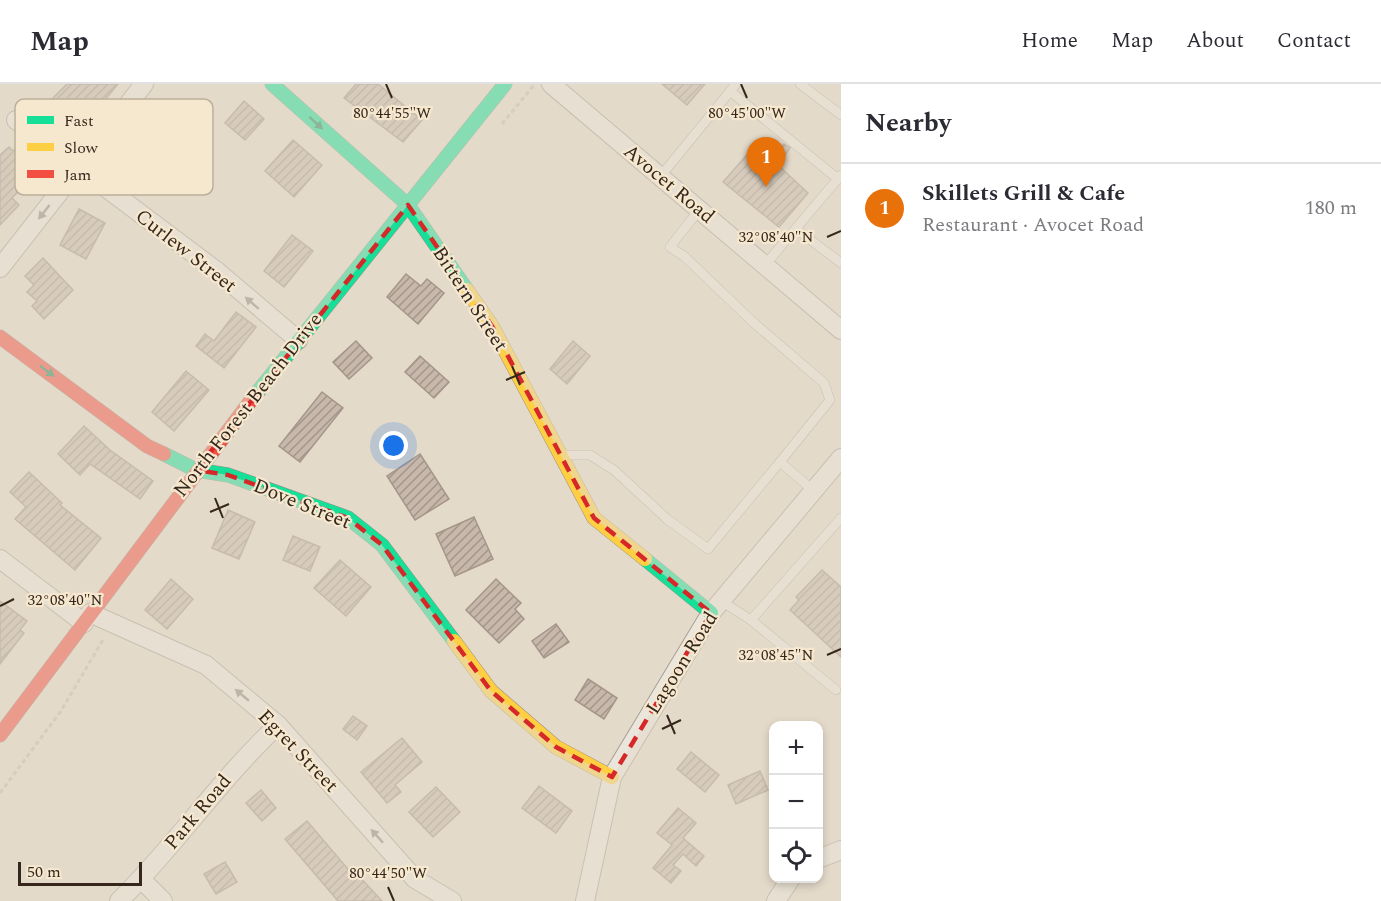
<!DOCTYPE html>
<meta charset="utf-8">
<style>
:root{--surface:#fff;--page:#f2f2f3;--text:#2b2b33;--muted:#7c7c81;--line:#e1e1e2;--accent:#1a73e8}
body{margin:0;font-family:Spectral,serif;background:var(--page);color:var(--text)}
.controls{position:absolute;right:18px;bottom:18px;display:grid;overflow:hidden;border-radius:12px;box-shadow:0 3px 9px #0003}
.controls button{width:54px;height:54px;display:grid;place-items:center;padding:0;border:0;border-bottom:2px solid var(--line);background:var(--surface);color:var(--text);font:30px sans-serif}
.scale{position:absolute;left:18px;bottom:15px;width:124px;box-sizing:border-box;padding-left:6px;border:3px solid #36271c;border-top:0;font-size:16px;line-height:21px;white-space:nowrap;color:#36271c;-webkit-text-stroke:4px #f6e8cf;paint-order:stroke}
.you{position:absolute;left:394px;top:362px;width:21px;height:21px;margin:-15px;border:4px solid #fff;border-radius:50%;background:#1a73e8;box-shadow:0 0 0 9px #1a73e833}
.badge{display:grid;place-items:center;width:39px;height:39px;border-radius:50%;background:var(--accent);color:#fff;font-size:20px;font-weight:700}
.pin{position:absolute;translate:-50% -50px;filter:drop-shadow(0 2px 3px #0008)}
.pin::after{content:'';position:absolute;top:32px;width:21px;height:18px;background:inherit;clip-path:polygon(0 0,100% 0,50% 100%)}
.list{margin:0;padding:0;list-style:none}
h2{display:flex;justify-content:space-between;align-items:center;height:78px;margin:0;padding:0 24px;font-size:26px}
h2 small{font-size:20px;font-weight:400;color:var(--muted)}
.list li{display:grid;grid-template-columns:39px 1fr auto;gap:18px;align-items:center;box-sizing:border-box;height:90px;padding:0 24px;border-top:2px solid var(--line)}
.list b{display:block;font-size:22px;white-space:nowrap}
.list p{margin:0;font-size:20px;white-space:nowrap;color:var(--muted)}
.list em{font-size:20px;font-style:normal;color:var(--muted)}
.icon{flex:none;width:33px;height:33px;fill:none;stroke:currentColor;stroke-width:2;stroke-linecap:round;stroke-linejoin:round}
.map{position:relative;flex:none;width:841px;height:817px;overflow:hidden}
header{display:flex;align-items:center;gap:36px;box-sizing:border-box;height:84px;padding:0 30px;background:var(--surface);border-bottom:2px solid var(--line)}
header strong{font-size:28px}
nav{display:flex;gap:33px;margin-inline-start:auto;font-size:21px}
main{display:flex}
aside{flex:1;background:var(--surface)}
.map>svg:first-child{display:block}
.building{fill:url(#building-hatch);stroke:#a4968a;stroke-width:1.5}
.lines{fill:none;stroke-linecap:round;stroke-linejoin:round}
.lane-casing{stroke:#a89f94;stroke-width:10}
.street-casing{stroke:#a89f94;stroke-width:20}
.fast-casing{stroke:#988f83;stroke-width:15}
.slow-casing{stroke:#988f83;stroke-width:15}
.jam-casing{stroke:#988f83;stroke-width:15}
.path{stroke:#c3bcb3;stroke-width:3;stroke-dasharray:4.5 3;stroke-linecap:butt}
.lane{stroke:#ebe6dc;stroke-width:9}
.street{stroke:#ebe6dc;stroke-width:18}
.fast{stroke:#16e098;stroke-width:14}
.slow{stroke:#ffcf43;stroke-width:14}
.jam{stroke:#f24e42;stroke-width:14}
.oneway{fill:#26845a}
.oneway2{fill:#90867c}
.marked{fill:none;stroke:#d62828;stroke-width:4.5;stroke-dasharray:12 8;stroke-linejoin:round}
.ticks{fill:none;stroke:#36271c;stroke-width:2}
.labels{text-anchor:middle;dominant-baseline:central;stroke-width:4.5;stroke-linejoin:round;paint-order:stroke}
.street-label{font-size:20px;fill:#36271c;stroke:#f6e8cf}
.key{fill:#f6e8cf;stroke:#bcae99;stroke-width:1.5}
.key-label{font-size:16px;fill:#36271c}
.ticks-label{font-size:15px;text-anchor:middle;fill:#36271c;stroke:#f6e8cf;stroke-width:4.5;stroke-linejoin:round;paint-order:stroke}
</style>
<header>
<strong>Map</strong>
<nav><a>Home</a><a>Map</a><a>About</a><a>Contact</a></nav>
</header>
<main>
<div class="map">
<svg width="841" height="817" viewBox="0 0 841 817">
<defs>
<pattern id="building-hatch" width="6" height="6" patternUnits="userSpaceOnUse" patternTransform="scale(1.5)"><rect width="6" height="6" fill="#c7b8ab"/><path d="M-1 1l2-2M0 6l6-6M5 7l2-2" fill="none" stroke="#a2968a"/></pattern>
</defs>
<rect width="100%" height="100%" fill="#e4daca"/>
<g class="building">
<path d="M67,0H118L78,48L46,21Z"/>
<path d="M356,0H378L422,36L403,58L344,14Z"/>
<path d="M662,0H705L687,21Z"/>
<path d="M244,17L264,35L245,56L225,39Z"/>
<path d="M293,56L322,81L294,113L265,87Z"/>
<path d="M21,59L44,82L12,114L19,121L0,141V71L9,63L13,67Z"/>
<path d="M784,60L790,64L778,81L808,109L779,143L723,98L752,65L759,71L763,68L770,73Z"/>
<path d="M79,125L105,139L86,175L60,161Z"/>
<path d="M292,151L313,167L284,203L264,187Z"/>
<path d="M43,174L73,206L44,235L32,222L37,217L27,208L34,201L25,192Z"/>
<path d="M406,190L421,202L427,195L444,209L418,240L387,213Z"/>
<path d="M236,228L256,243L224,284L196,262L205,250L214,257Z"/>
<path d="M356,257L372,274L349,295L333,278Z"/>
<path d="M573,257L590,272L567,300L550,285Z"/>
<path d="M420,272L449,298L434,314L405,288Z"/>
<path d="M186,287L209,306L174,347L152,328Z"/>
<path d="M322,308L343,324L300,378L279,362Z"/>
<path d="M84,342L110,366L153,397L140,415L90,380L80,391L58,370Z"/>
<path d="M420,370L449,415L415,436L387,392Z"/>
<path d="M29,388L62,419L60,421L101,454L75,486L15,435L26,423L10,408Z"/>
<path d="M228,426L255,438L239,475L212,464Z"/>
<path d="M474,433L493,475L455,492L436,450Z"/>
<path d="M293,452L320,463L310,487L283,476Z"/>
<path d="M340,476L371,503L346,532L314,504Z"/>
<path d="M822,486L841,503V573L790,526L799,516L796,513Z"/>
<path d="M171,495L193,515L167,545L145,526Z"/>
<path d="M496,495L521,519L515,525L524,535L499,559L466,526Z"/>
<path d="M0,517L27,537L20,546L24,549L0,580Z"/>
<path d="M556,540L569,558L544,574L532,557Z"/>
<path d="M588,595L617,614L604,635L575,616Z"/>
<path d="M353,632L367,642L357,656L343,645Z"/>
<path d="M402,654L422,678L395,701L401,708L387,719L361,688Z"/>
<path d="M691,668L719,691L705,708L677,685Z"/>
<path d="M760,687L768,706L736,720L728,701Z"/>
<path d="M539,702L572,727L556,749L522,724Z"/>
<path d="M436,703L460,728L433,753L409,728Z"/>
<path d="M261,706L276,724L262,737L246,719Z"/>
<path d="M678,724L696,739L683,754L704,772L696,782L683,770L673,781L681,787L671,799L653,784L672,761L657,749Z"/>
<path d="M307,737L353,791L356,789L382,817H338L285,755Z"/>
<path d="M225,778L237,798L216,810L204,790Z"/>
</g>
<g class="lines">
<g class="lane-casing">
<g id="lane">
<path d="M800,0L841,31"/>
<path d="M730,7L838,95"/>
<path d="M660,93L736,0"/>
<path d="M699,126L670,163L685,173L754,239L824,299L830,316L780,378L814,407"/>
<path d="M796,145L841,179"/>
<path d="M765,181L841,91"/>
<path d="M563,371H590L614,386L667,435L708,465L780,378"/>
<path d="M721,517L751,536L836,606"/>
<path d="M751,536L841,434"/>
</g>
</g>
<g class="street-casing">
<g id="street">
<path d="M551,0L841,246"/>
<path d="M16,36L218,188L298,256"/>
<path d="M0,184L144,0"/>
<path d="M0,475L84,539"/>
<path d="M90,529L206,581L278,641L415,795L452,817"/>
<path d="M818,775L841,766"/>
<path d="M141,795L163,817"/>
<path d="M119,817C176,761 220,695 278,641"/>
<path d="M585,817L612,693L711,529L841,374"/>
<path d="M776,817L791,794"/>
</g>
</g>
<g class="fast-casing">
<g id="fast">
<path d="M272,0L408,121L467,206"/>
<path d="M252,315L505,0"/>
<path d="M164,370L196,386L228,391L348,434L382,461L454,557"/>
<path d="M645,475L711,529"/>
</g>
</g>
<g class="slow-casing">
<g id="slow">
<path d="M467,206L492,242L594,434L645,475"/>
<path d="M454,557L491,607L556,663L612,693"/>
</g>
</g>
<g class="jam-casing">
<g id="jam">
<path d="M0,253L147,362L164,370"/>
<path d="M0,651L252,315"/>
</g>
</g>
<g class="path">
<path d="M502,40L534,1"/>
<path d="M0,709L61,627L104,554"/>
</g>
<use href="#lane" class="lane"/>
<use href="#street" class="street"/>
<use href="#fast" class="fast"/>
<use href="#slow" class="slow"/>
<use href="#jam" class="jam"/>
</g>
<defs><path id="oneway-solid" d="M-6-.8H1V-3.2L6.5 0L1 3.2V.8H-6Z" transform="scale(1.5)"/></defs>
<g class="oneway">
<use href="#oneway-solid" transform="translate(316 39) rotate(42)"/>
<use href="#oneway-solid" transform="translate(47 287) rotate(37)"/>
</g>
<g class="oneway2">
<use href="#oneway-solid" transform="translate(44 128) rotate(128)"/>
<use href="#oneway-solid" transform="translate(252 219) rotate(-139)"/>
<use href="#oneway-solid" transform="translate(242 611) rotate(-140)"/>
<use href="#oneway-solid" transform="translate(377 752) rotate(-132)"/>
</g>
<path d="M0 0H841V817H0ZM408,121L492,242L594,434L711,529L612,693L556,663L491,607L382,461L348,434L228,391L196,386Z" fill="#e4daca" fill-opacity=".55" fill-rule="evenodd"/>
<path class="marked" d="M408,121L492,242L594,434L711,529L612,693L556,663L491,607L382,461L348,434L228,391L196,386Z"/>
<path class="ticks" d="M386,0L392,14M741,0L747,14M827,153L841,147M512,282L520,301M506,296L525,288M215,414L223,434M210,428L229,420M0,522L14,515M827,571L841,565M667,631L675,650M662,645L681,636M388,803L394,817"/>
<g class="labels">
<g class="street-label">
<text transform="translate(669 100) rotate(40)">Avocet Road</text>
<text transform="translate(186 167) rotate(38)">Curlew Street</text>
<text transform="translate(470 215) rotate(57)">Bittern Street</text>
<text transform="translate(248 321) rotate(-52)">North Forest Beach Drive</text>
<text transform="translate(302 420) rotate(22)">Dove Street</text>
<text transform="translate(682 579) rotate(-58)">Lagoon Road</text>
<text transform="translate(298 667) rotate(46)">Egret Street</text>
<text transform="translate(198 728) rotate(-50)">Park Road</text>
</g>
</g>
<rect x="15" y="15" width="198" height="96" rx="9" class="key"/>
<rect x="27" y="32" width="27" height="8" fill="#16e098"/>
<rect x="27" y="59" width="27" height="8" fill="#ffcf43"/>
<rect x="27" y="86" width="27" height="8" fill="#f24e42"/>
<g class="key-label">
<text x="64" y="42">Fast</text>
<text x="64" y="69">Slow</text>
<text x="64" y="96">Jam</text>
</g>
<g class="ticks-label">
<text x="392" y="34">80°44'55"W</text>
<text x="747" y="34">80°45'00"W</text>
<text x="776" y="158">32°08'40"N</text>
<text x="65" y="521">32°08'40"N</text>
<text x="776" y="576">32°08'45"N</text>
<text x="388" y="794">80°44'50"W</text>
</g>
</svg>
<div class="controls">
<button>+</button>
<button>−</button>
<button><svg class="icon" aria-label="locate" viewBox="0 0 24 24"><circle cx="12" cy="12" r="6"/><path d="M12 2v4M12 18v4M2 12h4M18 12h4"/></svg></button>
</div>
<div class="scale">50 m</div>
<div class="you"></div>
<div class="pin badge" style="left:766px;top:103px;background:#e8710a">1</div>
</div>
<aside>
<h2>Nearby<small></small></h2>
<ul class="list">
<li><span class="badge" style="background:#e8710a">1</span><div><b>Skillets Grill &amp; Cafe</b><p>Restaurant · Avocet Road</p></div><em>180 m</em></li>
</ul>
</aside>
</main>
